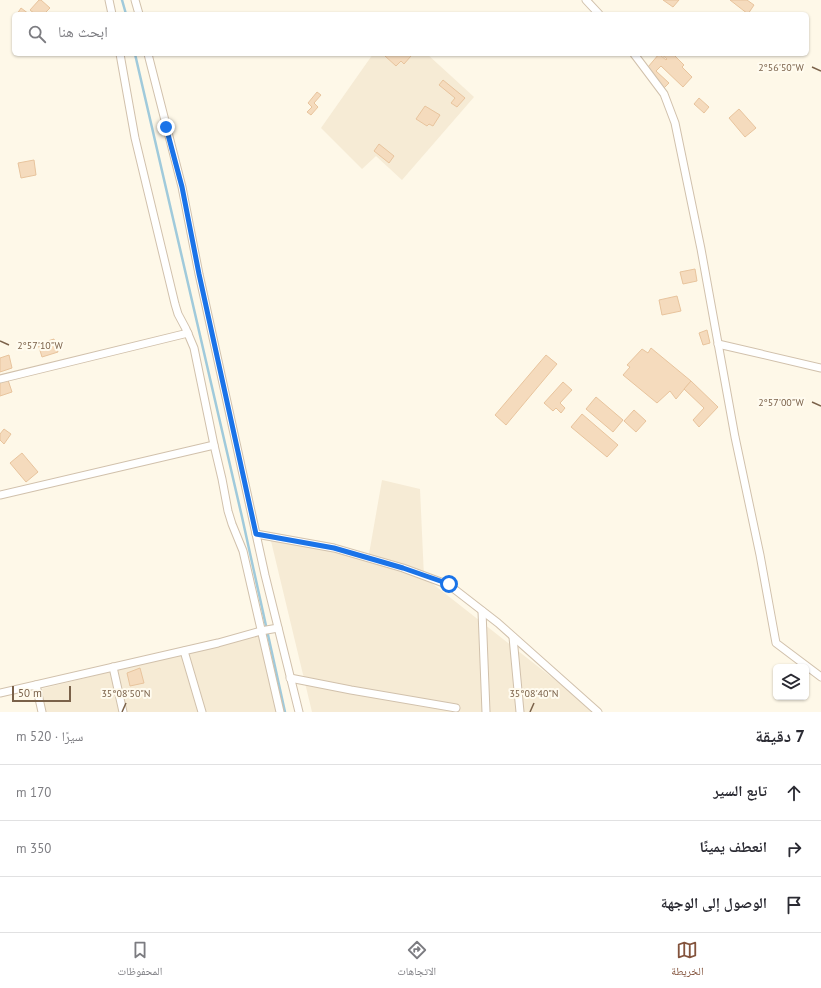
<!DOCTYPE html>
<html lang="ar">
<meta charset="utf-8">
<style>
:root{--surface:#fff;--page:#f2f2f3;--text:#2b2b33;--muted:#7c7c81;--line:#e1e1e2;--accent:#83533c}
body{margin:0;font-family:"PT Sans","Noto Naskh Arabic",sans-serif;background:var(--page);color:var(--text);direction:rtl}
.controls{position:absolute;right:12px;bottom:12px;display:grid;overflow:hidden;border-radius:6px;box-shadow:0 1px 3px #0004}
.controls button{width:36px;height:36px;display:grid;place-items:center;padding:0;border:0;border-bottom:1px solid var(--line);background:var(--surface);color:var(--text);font:20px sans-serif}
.scale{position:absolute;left:12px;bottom:10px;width:59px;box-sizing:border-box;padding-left:4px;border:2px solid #7a6149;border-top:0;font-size:11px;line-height:14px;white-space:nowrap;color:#7a6149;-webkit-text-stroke:3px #fffbef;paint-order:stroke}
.stop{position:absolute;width:12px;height:12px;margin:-9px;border:3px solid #1a73e8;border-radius:50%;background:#fff}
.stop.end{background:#1a73e8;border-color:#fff;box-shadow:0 1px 4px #0008}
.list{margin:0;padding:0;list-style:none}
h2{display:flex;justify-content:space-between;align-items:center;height:52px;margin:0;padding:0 16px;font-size:17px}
h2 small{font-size:13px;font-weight:400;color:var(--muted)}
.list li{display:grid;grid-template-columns:26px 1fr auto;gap:12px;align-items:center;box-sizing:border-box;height:56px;padding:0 16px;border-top:1px solid var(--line)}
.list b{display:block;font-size:15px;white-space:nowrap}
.list em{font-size:13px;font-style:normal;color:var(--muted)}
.icon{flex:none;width:22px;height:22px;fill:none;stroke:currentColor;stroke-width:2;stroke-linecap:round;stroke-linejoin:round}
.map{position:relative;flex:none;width:821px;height:712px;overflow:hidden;direction:ltr}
.search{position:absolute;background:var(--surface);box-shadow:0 1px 3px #0004;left:12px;right:12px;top:12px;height:44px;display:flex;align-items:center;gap:10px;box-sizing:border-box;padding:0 14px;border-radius:6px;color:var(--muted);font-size:15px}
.sheet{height:220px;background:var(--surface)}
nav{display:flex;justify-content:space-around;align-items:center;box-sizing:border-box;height:56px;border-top:1px solid var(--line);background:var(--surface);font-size:11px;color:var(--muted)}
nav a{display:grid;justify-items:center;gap:2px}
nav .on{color:var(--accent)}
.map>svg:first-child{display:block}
.residential{fill:#f6ebd5}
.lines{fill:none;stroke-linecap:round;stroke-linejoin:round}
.stream{stroke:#a0cadb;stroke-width:2.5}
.building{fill:#f5dbbd;stroke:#e8c49d}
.minor-casing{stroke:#d1c1ac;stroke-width:9}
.minor{stroke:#fff;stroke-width:7}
.route{stroke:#1a73e8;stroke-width:5}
.ticks{fill:none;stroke:#7a6149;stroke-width:1.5}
.ticks-label{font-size:10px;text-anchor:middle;fill:#7a6149;stroke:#fffbef;stroke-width:4;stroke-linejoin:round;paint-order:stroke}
</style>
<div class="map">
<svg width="821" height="712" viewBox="0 0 821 712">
<rect width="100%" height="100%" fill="#fef8e8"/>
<g class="residential">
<path d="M373,54H427L474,97L402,180L376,156L362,169L321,128Z"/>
<path d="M382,480L420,489L424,577L596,712H312L271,541L369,554Z"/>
<path d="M262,634L281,712H41L37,690Z"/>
</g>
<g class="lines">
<g class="stream">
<path d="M122,0L126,14"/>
<path d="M135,54L242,517L285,712"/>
</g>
</g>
<g class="building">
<path d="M39,0H41L50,8L44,14H35L30,10Z"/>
<path d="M663,0H679L673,7Z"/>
<path d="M730,0H747L754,5L748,14Z"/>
<path d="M21,8L29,14H17Z"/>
<path d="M387,54H409L411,56L404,64L401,61L396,66L385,56Z"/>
<path d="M659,54L666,60L667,59L661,54H673L684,65L682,67L692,77L683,87L661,66L656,71L669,83L664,88L648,67Z"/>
<path d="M443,80L465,98L457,107L451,103L455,98L439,85Z"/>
<path d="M317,92L321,95L314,103L318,107L311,115L307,112L312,107L308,103Z"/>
<path d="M699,98L709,107L704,113L694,104Z"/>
<path d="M425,106L440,115L433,126L429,124L427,126L416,119Z"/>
<path d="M739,109L756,128L745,137L729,118Z"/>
<path d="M379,144L394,156L389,163L374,151Z"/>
<path d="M34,160L36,175L21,178L18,163Z"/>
<path d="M695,269L697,281L683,284L680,272Z"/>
<path d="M677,296L681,311L662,315L659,300Z"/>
<path d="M707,330L710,343L703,345L699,333Z"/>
<path d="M54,339L58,352L42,357L38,344Z"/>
<path d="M651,348L691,381L676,399L670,391L657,403L623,375L630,367L627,365L642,349L648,353Z"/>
<path d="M9,355L12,368L0,372V358Z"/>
<path d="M546,355L557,364L506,425L495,415Z"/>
<path d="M8,380L12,392L0,396V382Z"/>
<path d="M691,381L718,407L699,427L693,420L704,408L684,389Z"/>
<path d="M563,382L572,390L560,403L565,408L561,413L556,408L553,411L544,403Z"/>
<path d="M596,397L623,420L613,432L586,409Z"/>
<path d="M634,410L646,421L636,432L624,421Z"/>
<path d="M582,414L618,445L607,457L571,427Z"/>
<path d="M4,429L11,434L4,444L0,440V434Z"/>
<path d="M22,453L38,472L26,482L10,463Z"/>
<path d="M140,668L144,683L130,686L127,673Z"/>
</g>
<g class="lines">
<g class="minor-casing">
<g id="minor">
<path d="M109,0L112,14"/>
<path d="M135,0L139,14"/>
<path d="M586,0L599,14"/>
<path d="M120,54L135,138L175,304L178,314L186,329L194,348L214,445L222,479L228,511L232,524L243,551L280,712"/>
<path d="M148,54L182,187L199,274L265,575L299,712"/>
<path d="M634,54L664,94L675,123L701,249L735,437L760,555L776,643L821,677"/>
<path d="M718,344L821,368"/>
<path d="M0,379L188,333"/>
<path d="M0,495L214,445"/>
<path d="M256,534L334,548L403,568L449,585L498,623L598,712"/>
<path d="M482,611L486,712"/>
<path d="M513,637L520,712"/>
<path d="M184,651L202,712"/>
<path d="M113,667L123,712"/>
<path d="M290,678L351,690L456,708"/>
<path d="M36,685L42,712"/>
<path d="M0,693L218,643L261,631L278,628"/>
</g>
</g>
<use href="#minor" class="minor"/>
</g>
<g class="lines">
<path class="route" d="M166,127L182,187L199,274L256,534L334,548L403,568L449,584"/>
</g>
<path class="ticks" d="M812,67L821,71M0,341L9,345M812,402L821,406M122,712L126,703M530,712L534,703"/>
<g class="ticks-label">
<text x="781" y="71">2°56'50"W</text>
<text x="40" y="349">2°57'10"W</text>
<text x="781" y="406">2°57'00"W</text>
<text x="126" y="697">35°08'50"N</text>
<text x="534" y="697">35°08'40"N</text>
</g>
</svg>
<div class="controls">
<button><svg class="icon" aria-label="layers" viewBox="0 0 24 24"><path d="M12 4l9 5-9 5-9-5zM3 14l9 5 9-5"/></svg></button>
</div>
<div class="scale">50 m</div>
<div class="stop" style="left:449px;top:584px"></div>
<div class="stop end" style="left:166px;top:127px"></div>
<div class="search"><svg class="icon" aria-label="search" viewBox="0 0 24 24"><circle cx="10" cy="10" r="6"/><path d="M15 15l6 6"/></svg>ابحث هنا</div>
</div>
<section class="sheet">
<h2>7 دقيقة<small>سيرًا · 520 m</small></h2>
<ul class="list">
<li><svg class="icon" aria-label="ahead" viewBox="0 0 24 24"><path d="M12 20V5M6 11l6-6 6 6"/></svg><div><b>تابع السير</b></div><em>170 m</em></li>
<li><svg class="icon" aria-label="right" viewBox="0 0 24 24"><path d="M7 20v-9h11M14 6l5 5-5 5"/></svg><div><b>انعطف يمينًا</b></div><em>350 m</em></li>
<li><svg class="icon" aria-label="arrive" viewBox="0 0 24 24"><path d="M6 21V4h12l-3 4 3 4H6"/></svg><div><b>الوصول إلى الوجهة</b></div></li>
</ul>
</section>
<nav>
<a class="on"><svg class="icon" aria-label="map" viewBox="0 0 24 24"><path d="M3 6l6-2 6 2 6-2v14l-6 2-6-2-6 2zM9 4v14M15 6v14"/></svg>الخريطة</a>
<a><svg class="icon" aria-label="directions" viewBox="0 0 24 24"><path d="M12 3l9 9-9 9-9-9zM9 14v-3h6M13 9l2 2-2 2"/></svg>الاتجاهات</a>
<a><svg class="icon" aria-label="saved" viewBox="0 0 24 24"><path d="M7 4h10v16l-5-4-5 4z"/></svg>المحفوظات</a>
</nav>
